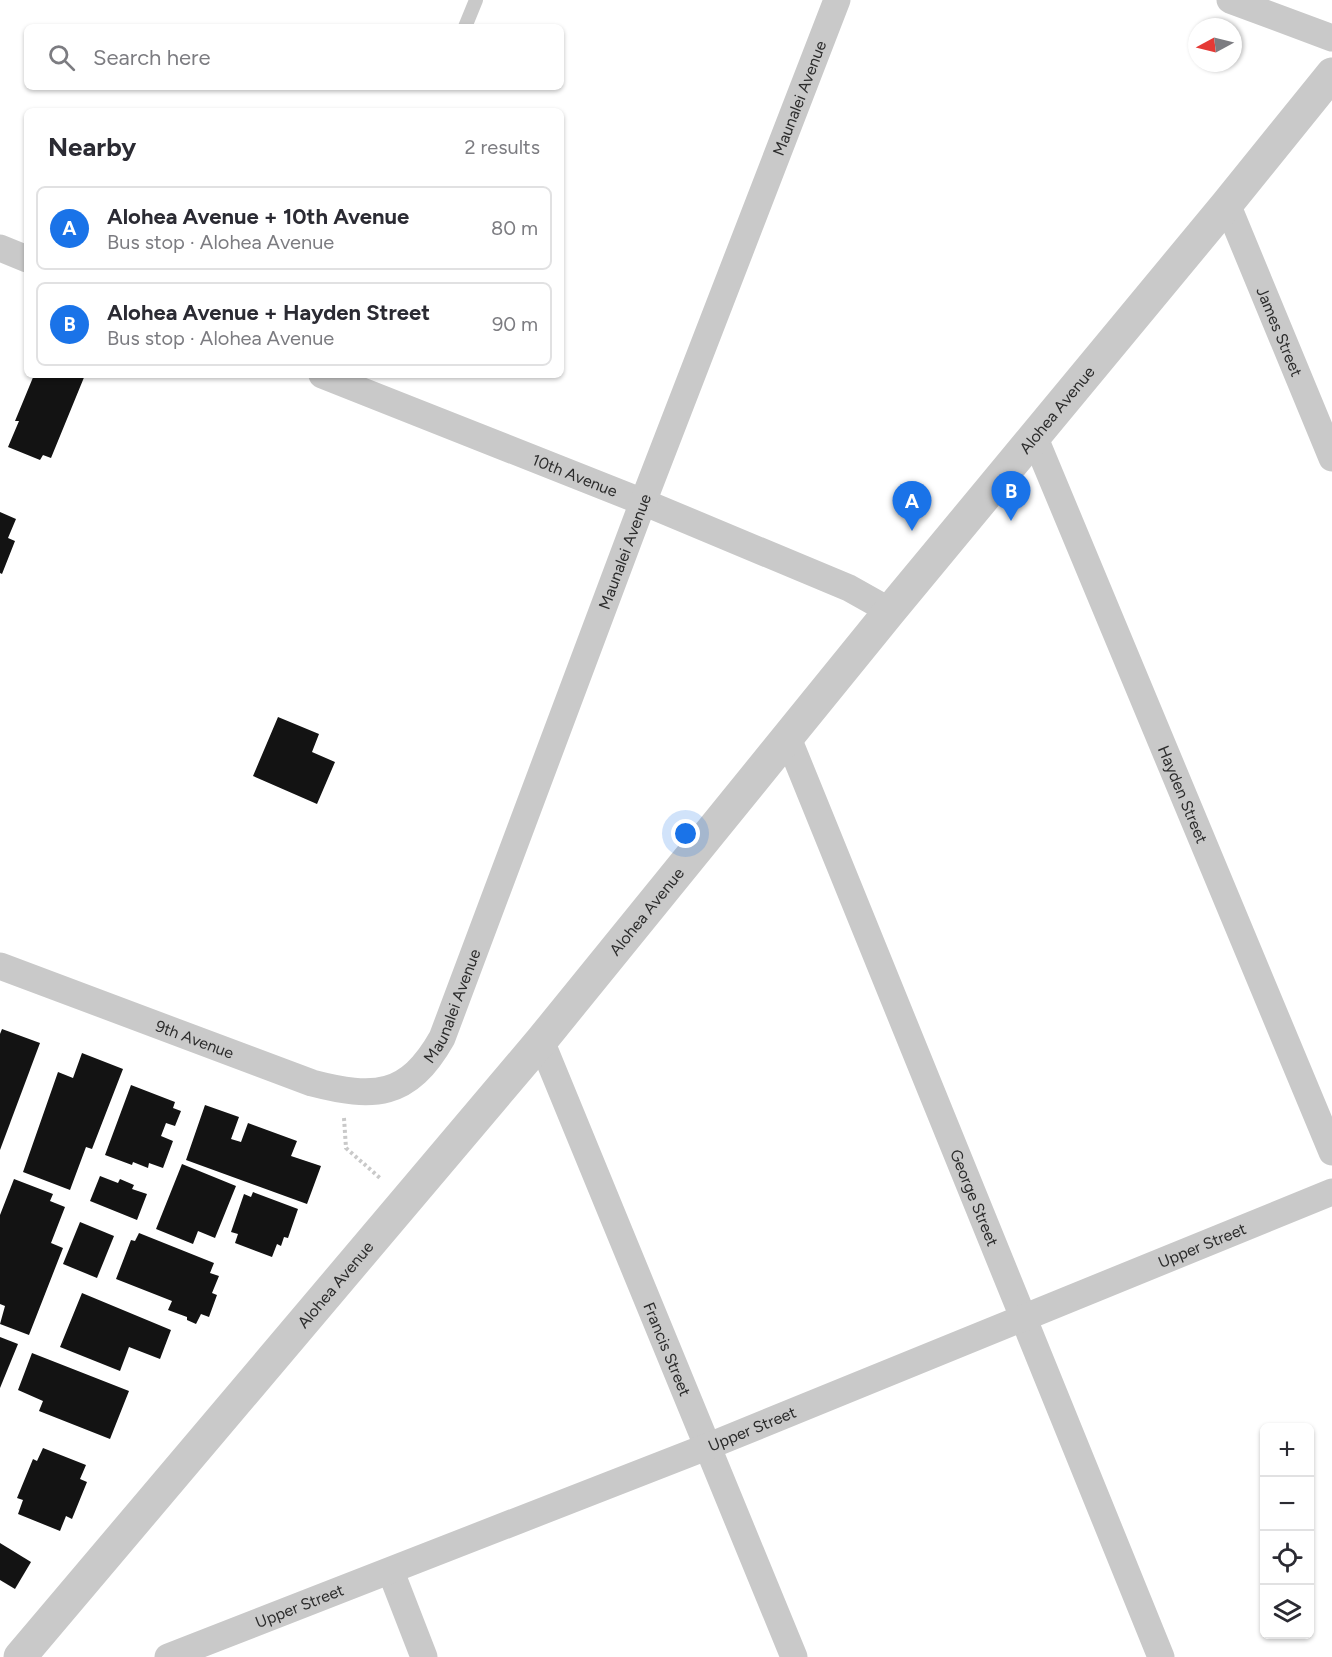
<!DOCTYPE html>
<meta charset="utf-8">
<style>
:root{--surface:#fff;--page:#f7f7f7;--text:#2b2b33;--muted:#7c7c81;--line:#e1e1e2;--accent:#1a73e8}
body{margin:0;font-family:Figtree,sans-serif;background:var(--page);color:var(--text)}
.controls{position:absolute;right:18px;bottom:18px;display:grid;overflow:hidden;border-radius:9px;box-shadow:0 2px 4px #0004}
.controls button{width:54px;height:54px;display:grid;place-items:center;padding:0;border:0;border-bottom:2px solid var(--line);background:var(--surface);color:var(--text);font:30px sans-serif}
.compass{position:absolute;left:1188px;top:18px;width:54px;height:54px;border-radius:50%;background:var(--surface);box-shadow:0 2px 4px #0004;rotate:263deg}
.you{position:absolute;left:686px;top:834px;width:21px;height:21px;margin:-15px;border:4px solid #fff;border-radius:50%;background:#1a73e8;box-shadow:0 0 0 9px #1a73e833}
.badge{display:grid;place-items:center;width:39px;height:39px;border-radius:50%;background:var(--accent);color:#fff;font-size:20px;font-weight:700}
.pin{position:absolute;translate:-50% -50px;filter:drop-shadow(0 2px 3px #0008)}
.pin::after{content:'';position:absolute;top:32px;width:21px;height:18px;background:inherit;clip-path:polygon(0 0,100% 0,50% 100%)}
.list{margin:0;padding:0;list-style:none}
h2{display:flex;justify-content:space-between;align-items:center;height:78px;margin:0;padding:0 24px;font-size:26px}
h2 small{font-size:20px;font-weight:400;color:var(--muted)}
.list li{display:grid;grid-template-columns:39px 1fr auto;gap:18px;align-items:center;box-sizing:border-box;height:84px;margin:0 12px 12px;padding:0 12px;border:2px solid var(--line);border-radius:9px}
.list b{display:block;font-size:22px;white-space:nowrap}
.list p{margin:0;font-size:20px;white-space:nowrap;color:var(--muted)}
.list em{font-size:20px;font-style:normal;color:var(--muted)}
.icon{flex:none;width:33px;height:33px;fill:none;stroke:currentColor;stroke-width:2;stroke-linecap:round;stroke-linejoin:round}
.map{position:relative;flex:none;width:1332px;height:1657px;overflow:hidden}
.search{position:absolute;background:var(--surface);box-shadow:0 2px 4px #0004;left:24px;top:24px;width:540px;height:66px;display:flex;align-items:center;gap:15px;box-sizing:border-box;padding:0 21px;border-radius:9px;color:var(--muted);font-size:22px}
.panel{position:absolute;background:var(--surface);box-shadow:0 2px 4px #0004;left:24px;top:108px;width:540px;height:270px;border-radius:9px}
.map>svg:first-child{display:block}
.building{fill:#131313}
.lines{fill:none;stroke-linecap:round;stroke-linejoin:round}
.path{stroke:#c9c9c9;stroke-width:4;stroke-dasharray:3 3;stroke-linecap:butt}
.service{stroke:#c9c9c9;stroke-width:14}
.minor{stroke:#c9c9c9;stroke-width:27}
.tertiary{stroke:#c9c9c9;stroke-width:33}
.labels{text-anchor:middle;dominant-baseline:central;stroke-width:6;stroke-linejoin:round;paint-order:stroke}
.street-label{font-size:16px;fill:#2c2c2c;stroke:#fff}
</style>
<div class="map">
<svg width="1332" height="1657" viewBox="0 0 1332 1657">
<rect width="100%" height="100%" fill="#fff"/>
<g class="building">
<path d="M34,375H85L51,458L43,455L40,460L8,447L19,421H15Z"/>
<path d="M0,512L16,519L8,538L15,541L2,574L0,573Z"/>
<path d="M278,717L319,734L312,752L335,762L317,804L253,776Z"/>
<path d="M2,1029L40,1043L0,1150V1034Z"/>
<path d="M82,1053L123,1069L92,1149L86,1147L70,1190L23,1172L58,1072L73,1078Z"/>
<path d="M131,1085L175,1102L173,1108L181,1111L175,1126L166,1123L161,1136L173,1141L163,1168L149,1163L148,1168L133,1162L132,1165L105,1155Z"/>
<path d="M205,1105L239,1117L231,1139L241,1142L248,1123L297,1141L291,1156L321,1166L307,1204L186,1160Z"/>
<path d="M182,1164L236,1186L215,1238L198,1231L193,1244L156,1229Z"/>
<path d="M100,1176L118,1183L120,1179L134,1185L132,1189L147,1194L137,1220L90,1201Z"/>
<path d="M14,1179L53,1194L50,1201L65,1207L51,1243L63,1248L29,1335L0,1324L5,1306L0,1304V1215Z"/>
<path d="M253,1192L298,1209L288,1238L284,1237L281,1246L277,1244L272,1257L235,1243L238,1234L231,1232L244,1194L251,1197Z"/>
<path d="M80,1222L114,1236L97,1278L63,1264Z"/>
<path d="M139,1233L214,1263L210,1273L219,1276L212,1293L217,1295L209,1317L201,1314L196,1324L187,1320V1317L168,1310L172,1301L116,1279L131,1240L135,1241Z"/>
<path d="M82,1293L171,1330L160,1359L129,1347L120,1371L60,1347Z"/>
<path d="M0,1337L18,1344L0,1388Z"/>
<path d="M32,1353L129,1391L110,1439L39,1411L43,1401L18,1390Z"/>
<path d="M43,1448L86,1465L80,1479L87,1482L72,1519L66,1516L60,1531L18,1514L23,1500L17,1498L33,1459L37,1461Z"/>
<path d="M0,1543L31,1562L15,1589L0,1580Z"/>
</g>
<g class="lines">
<path class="path" d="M344,1118L346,1148L381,1179"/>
<path class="service" d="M465,27L476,0"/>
<g class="minor">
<path d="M1230,0L1332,38"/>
<path id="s1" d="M1227,204L1332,458"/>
<path d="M0,248L27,259"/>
<path id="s2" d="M322,375L643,502L849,588L890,611"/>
<path id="s3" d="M1034,436L1332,1152"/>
<path id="s4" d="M788,738L1161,1657"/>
<path id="s5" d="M0,966L312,1083C374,1099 408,1098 442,1038L643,502L837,0"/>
<path id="s6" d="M541,1041L794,1657"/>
<path d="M391,1572L424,1657"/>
<path id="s7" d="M168,1657L709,1446L1332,1192"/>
</g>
<path class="tertiary" id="s8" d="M20,1657L541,1041L890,611L1227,204L1332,74"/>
</g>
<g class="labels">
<g class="street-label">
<text stroke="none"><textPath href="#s5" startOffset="1492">Maunalei Avenue</textPath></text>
<text stroke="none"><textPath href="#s1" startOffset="138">James Street</textPath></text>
<text stroke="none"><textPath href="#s8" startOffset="1622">Alohea Avenue</textPath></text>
<text stroke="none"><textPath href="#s2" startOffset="272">10th Avenue</textPath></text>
<text stroke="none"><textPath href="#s5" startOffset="1006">Maunalei Avenue</textPath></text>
<text stroke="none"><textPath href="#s3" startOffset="388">Hayden Street</textPath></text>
<text stroke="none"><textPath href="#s8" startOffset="974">Alohea Avenue</textPath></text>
<text stroke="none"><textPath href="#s5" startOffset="520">Maunalei Avenue</textPath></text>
<text stroke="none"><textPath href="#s5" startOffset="208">9th Avenue</textPath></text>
<text stroke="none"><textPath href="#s4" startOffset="496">George Street</textPath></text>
<text stroke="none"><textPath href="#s7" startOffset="1113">Upper Street</textPath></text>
<text stroke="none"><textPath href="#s8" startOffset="488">Alohea Avenue</textPath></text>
<text stroke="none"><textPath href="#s6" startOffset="333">Francis Street</textPath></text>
<text stroke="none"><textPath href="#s7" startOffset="627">Upper Street</textPath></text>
<text stroke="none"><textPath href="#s7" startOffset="141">Upper Street</textPath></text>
</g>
</g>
</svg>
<div class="controls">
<button>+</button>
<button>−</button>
<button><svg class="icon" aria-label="locate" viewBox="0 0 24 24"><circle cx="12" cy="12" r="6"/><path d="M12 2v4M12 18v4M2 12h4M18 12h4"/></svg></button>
<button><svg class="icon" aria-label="layers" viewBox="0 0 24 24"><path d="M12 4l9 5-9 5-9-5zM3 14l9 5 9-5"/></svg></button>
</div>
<svg class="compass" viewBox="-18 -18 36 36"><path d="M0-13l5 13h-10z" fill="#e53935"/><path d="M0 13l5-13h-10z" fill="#7c7c81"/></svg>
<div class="you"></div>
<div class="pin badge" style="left:912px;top:531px">A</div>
<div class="pin badge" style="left:1011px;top:521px">B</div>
<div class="search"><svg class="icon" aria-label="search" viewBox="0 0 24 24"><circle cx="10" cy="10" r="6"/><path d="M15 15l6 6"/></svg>Search here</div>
<section class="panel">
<h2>Nearby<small>2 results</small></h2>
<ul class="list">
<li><span class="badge">A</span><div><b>Alohea Avenue + 10th Avenue</b><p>Bus stop · Alohea Avenue</p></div><em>80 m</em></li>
<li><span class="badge">B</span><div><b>Alohea Avenue + Hayden Street</b><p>Bus stop · Alohea Avenue</p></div><em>90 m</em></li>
</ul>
</section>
</div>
